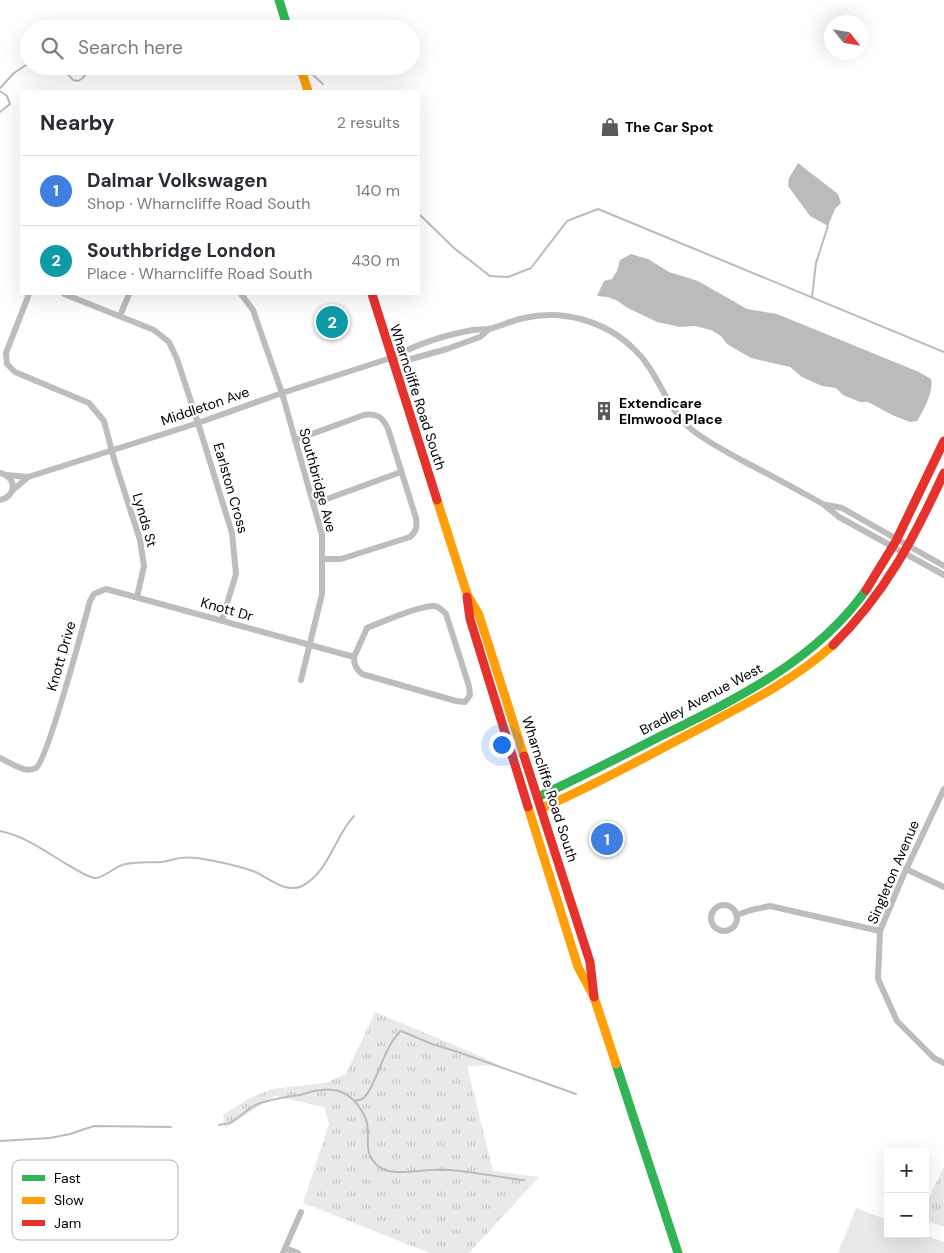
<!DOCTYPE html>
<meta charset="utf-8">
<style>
:root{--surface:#fff;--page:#f7f7f7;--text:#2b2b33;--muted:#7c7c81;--line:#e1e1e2;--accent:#b45309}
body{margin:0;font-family:"DM Sans",sans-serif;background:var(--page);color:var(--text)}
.controls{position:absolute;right:15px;bottom:15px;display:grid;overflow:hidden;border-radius:0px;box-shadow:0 5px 20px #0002}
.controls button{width:45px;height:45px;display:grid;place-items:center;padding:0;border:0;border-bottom:1px solid var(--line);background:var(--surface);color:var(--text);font:25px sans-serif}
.compass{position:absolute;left:824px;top:15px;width:45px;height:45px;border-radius:50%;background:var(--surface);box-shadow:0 5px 20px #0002;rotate:121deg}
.you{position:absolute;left:501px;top:744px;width:18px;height:18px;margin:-12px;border:4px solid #fff;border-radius:50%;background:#1a73e8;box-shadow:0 0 0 8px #1a73e833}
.badge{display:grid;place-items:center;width:32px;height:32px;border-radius:50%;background:var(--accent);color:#fff;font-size:16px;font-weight:700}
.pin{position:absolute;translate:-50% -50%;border:2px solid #fff;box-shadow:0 1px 5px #0006}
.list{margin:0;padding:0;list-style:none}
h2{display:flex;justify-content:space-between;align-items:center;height:65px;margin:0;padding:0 20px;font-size:21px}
h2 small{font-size:16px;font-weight:400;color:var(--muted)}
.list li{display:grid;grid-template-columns:32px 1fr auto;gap:15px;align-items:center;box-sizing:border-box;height:70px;padding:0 20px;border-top:1px solid var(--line)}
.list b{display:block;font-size:19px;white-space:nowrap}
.list p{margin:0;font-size:16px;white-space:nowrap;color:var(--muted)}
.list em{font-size:16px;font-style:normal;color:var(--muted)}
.icon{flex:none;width:28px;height:28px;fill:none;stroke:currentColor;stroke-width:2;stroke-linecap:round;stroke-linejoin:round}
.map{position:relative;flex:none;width:944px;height:1253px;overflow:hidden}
.search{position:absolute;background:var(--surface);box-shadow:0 5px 20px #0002;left:20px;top:20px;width:400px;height:55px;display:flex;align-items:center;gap:12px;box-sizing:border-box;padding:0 18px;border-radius:28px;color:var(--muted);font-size:19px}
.panel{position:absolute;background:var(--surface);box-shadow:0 5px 20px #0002;left:20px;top:90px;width:400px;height:205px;border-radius:0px}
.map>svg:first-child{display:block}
.grass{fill:url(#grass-tufts)}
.garden{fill:#e9e9e9}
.water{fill:#bbb}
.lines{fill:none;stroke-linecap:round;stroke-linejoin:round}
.stream{stroke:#bbb;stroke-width:2}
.street{stroke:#bdbdbd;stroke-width:6}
.fast{stroke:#30b455;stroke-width:9}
.slow{stroke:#ff9f0a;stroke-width:9}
.jam{stroke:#e5322d;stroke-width:9}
.labels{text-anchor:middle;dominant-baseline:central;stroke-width:4.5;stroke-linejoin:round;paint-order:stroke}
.poi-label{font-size:14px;font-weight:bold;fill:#000;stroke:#fff;text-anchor:start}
.street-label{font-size:14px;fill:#000;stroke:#fff}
.key{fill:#fff;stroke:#b2b2b2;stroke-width:1}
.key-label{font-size:14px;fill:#000}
</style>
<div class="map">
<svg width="944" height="1253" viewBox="0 0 944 1253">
<defs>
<pattern id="grass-tufts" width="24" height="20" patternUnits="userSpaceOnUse" patternTransform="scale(1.25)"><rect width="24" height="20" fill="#e9e9e9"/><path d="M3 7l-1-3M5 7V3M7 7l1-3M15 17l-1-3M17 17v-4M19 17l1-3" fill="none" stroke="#c6c6c6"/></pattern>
</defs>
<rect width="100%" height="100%" fill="#fff"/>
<g class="grass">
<path d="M375,1012L473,1053L499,1065L467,1066L493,1171L539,1177L469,1253H430L303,1203L329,1124L324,1107L275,1096L225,1128L223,1115L248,1099L272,1089L325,1083L346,1074Z"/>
<path d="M944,1166V1227L925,1220V1206Z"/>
</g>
<path class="garden" d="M856,1208L888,1220V1234H923L944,1242V1253H838Z"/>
<g class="water">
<path d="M798,163L838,194L841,203L835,209L828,226L810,216L788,186L789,178Z"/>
<path d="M631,254L648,259L669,272L698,281L747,309L777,314L919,372L931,379C934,391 924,410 917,421L910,422L892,415L868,402H860L843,395L836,388L822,386L802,377L790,367L751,358L727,344L721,336L711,330L695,326L680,327L657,322L626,307L618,301L608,297L597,296L604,281L612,279L617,271L620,260Z"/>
</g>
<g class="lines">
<g class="stream">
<path d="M100,29L110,27L120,29"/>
<path d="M58,66L66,72L73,80L78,81L83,78L89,68L96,66"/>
<path d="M312,74L323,84"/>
<path d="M0,88L14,73L29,63"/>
<path d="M0,91L7,96L10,104L0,112"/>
<path d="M419,214L454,248L490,276L508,277L531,268L567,221L598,209L944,352"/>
<path d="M812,297L816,263L828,226"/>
<path d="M0,831C25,836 46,852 68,865C76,869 86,877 95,878C102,879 115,867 122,865C136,861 147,863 160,862C165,862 170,860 175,859C189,855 209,860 224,863C233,865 244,868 253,871C268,877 285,894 302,886C330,871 334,837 354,816"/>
<path d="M355,1101C357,1100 360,1100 362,1099C374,1093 384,1044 401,1031L432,1044L458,1052L576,1094"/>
<path d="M219,1125C222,1124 226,1124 230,1123C239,1119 247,1108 258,1104C271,1099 285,1097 299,1095C306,1094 313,1090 321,1090C342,1087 356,1098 365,1117C373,1134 360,1151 378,1166C390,1176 415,1171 430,1170C461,1168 493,1177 524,1180"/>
<path d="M0,1141L50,1138L70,1134L94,1126L171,1127"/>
</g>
<g class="street">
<path d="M29,294L6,353L7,364L15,372L89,403L104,421L114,459L140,540L144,566L137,597"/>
<path d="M64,294L154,330L169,342L177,359L198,423L232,533L236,574L222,620"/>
<path d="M241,294L253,310L282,393L322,535V594L301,680"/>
<path d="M120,316L129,294"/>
<path d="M392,358L411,359L447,349L480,337L489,329"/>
<path d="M295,440L364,415C377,413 383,417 388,429L416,518C417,527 417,531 410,537L341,559H322"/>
<path d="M0,473C17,477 17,496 0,500"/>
<path d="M7,475L28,477"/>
<path d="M13,490L28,477L198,423L282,393L391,358C415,345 445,335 473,330C478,329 483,330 488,329C500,327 512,320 524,318C563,309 606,321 635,350C660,374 664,406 691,429C707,442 725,451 743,461C770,475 796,489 823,504L839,517L944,575"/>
<path d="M313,504L401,472"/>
<path d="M827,505L842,508L944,566"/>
<path d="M0,758C9,762 26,774 36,768C47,761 84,623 90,601L94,594L106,589L354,657C354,665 356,669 362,674L456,701L465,702L470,695L469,686L446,614C442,610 439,606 433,606C418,606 382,622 367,628L354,657"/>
<path d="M944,789L903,876L880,931L878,979L897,1021L934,1058L944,1063"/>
<path d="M906,869L944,887"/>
<circle cx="724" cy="918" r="13"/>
<path d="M737,915L751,910L770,906L880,931"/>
<path d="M285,1248L298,1253"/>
<path d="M283,1253L301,1212"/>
</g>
<g class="fast">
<path d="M279,0L288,29"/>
<path d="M538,797C578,778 618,758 657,738C734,700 815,662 866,590"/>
<path d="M616,1064L678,1253"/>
</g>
<g class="slow">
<path d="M300,66L308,91"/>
<path d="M437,500L467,594L479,615L524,756"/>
<path d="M528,807L578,967L594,997L616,1064"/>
<path d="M542,808C593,786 642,759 691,733C740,707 792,682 833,645"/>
</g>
<g class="jam">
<path d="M372,294L437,500"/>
<path d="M866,590L896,541L944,441"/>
<path d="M467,597L470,619L528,807"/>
<path d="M833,645C885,594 914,538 944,473"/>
<path d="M524,756L590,962L594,997"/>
</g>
</g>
<defs>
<g id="shop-bare" transform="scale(1.5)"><path d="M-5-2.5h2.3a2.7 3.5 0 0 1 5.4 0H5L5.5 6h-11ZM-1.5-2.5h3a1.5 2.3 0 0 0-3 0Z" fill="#595959" stroke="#fff" stroke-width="2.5" paint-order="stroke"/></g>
<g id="building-bare" transform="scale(1.5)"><path d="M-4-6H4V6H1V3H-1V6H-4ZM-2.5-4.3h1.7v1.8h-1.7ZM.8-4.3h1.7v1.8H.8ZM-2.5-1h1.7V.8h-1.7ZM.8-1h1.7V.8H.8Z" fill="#595959" stroke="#fff" stroke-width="2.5" paint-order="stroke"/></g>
</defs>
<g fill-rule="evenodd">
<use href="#shop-bare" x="610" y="127"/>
<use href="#building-bare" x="604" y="411"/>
</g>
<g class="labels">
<g class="poi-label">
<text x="625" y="127">The Car Spot</text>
<text x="619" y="403">Extendicare<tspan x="619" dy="16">Elmwood Place</tspan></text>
</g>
<g class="street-label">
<text transform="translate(418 397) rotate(72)">Wharncliffe Road South</text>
<text transform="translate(205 406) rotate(-19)">Middleton Ave</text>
<text transform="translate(318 480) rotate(75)">Southbridge Ave</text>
<text transform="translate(231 488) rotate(74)">Earlston Cross</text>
<text transform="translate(145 520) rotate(74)">Lynds St</text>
<text transform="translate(227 609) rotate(16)">Knott Dr</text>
<text transform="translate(61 656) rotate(-74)">Knott Drive</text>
<text transform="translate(701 699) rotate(-28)">Bradley Avenue West</text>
<text transform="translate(550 789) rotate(72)">Wharncliffe Road South</text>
<text transform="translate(893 872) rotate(-67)">Singleton Avenue</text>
</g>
</g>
<rect x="12" y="1160" width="166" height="80" rx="8" class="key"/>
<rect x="22" y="1175" width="23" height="6" fill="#30b455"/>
<rect x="22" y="1197" width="23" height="7" fill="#ff9f0a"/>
<rect x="22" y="1220" width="23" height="6" fill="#e5322d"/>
<g class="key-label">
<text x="54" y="1183">Fast</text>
<text x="54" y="1205">Slow</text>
<text x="54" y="1228">Jam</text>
</g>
</svg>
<div class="controls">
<button>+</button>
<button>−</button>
</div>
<svg class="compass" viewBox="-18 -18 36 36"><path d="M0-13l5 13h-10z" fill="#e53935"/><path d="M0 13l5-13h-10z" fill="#7c7c81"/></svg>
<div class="you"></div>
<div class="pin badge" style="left:607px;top:839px;background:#3f7fe0">1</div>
<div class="pin badge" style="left:332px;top:322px;background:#0f9aa8">2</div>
<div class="search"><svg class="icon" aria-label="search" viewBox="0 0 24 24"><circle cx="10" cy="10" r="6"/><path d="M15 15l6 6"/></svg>Search here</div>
<section class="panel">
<h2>Nearby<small>2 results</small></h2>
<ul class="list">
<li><span class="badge" style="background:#3f7fe0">1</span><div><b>Dalmar Volkswagen</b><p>Shop · Wharncliffe Road South</p></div><em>140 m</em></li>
<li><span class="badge" style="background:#0f9aa8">2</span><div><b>Southbridge London</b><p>Place · Wharncliffe Road South</p></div><em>430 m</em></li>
</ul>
</section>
</div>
